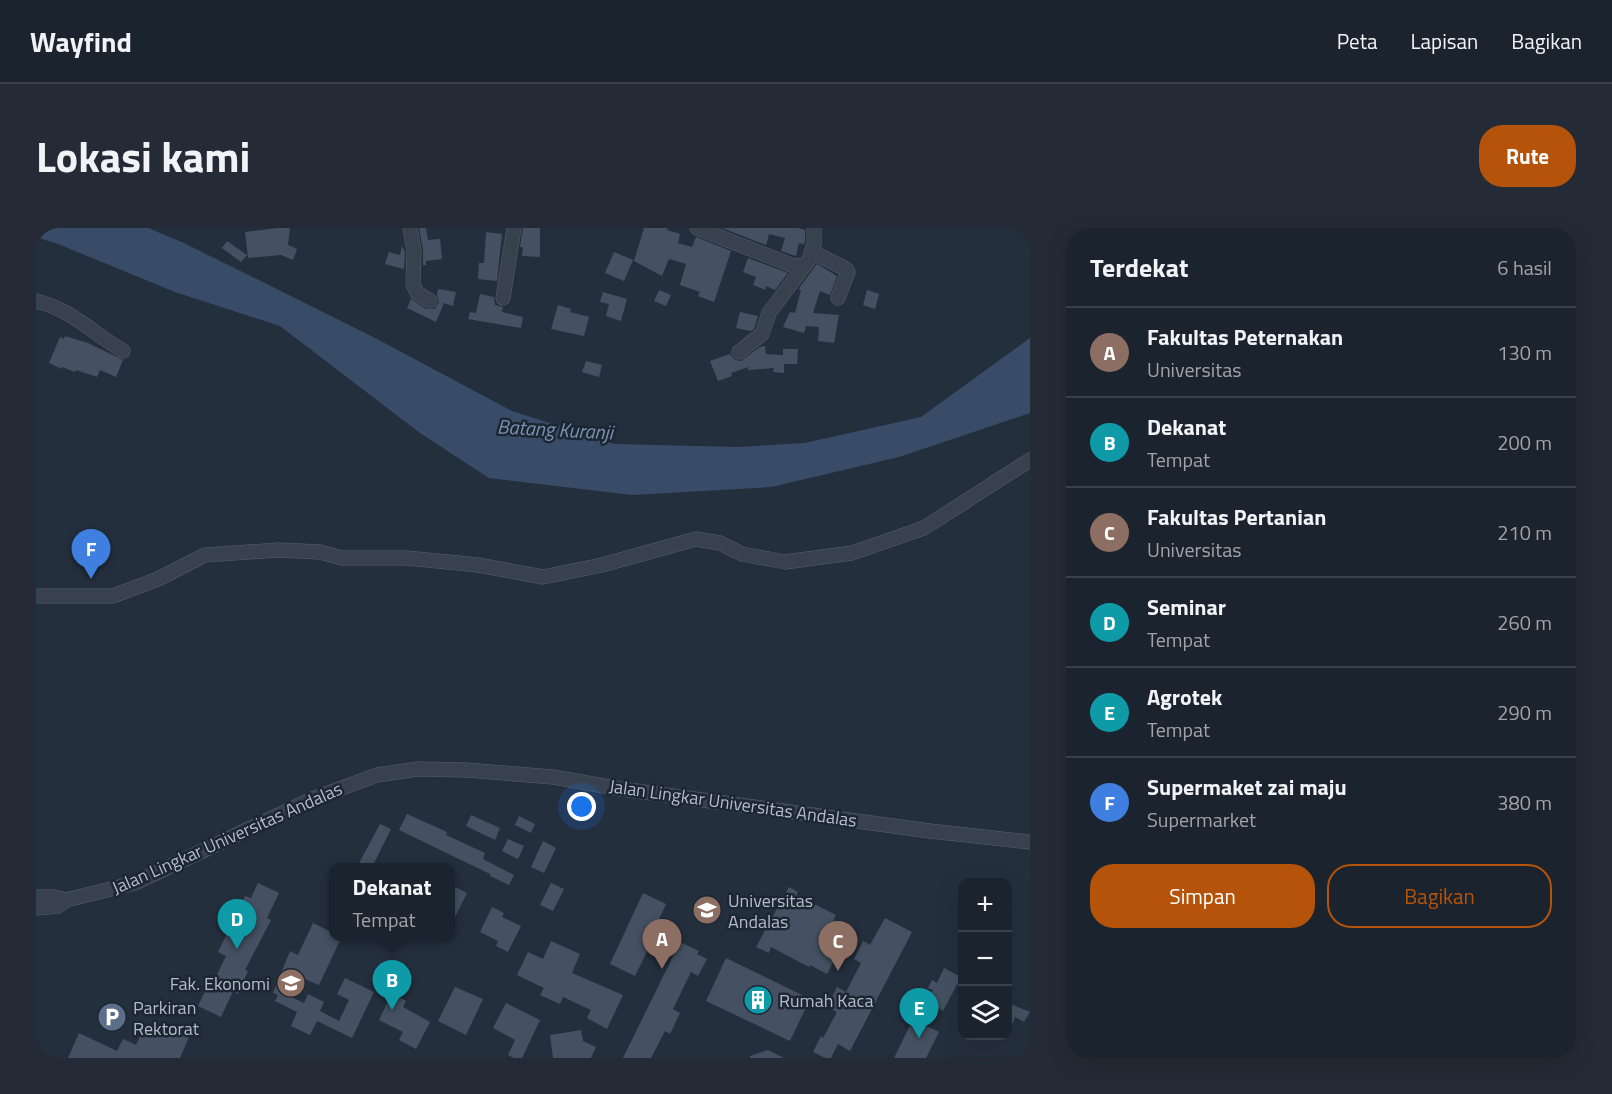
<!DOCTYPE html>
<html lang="id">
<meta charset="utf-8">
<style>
:root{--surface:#1b232e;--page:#242b36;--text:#f1f3f6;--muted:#a0a4aa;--line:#39404a;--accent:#b45309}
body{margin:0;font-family:"Titillium Web",sans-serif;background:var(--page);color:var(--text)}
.controls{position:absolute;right:18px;bottom:18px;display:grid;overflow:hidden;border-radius:12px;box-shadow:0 6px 24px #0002}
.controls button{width:54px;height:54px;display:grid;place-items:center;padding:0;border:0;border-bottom:2px solid var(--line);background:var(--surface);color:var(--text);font:30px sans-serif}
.you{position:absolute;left:546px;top:579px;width:21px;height:21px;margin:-15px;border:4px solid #fff;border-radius:50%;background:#1a73e8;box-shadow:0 0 0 9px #1a73e833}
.badge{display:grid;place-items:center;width:39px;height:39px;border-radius:50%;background:var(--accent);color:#fff;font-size:20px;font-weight:700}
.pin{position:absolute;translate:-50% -50px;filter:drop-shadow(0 2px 3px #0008)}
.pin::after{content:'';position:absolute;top:32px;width:21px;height:18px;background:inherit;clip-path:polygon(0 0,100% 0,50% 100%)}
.popup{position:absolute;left:293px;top:635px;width:126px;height:78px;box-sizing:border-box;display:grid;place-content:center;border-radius:12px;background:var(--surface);filter:drop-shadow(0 2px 4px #0005);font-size:20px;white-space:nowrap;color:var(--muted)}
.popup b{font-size:22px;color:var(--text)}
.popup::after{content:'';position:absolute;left:50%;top:100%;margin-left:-12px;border:12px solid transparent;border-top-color:var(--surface)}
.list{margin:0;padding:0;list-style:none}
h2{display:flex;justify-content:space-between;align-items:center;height:78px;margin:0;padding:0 24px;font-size:26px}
h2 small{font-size:20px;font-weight:400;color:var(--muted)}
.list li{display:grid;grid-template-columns:39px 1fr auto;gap:18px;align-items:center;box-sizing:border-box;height:90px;padding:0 24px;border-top:2px solid var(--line)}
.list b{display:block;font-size:22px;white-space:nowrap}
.list p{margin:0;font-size:20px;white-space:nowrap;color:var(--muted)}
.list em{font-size:20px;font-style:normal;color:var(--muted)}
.actions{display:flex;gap:12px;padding:18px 24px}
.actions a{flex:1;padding:14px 0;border:2px solid var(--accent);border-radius:24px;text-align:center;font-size:21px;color:var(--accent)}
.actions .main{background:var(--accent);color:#fff}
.icon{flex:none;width:33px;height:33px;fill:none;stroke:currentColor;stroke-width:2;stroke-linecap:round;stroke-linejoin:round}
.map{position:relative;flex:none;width:994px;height:830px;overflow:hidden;border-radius:24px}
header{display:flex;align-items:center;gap:36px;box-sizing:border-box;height:84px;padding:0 30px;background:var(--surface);border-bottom:2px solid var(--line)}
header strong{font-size:28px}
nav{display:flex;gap:33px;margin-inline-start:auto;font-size:21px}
.intro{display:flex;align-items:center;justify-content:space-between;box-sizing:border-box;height:144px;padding:0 36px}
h1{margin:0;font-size:42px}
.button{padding:15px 27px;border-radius:24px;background:var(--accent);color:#fff;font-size:21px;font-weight:700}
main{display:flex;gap:36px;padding:0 36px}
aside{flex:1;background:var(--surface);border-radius:24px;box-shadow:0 6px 24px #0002}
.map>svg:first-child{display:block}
.water{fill:#394c67}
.building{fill:#455162}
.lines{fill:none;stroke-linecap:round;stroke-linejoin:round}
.minor-casing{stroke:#565f6c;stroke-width:15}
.minor{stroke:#38414e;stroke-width:14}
.labels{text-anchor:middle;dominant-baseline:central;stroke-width:5;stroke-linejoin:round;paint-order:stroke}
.street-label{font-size:18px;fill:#b4bcc9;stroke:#1d2633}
.poi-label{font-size:18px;fill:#b4bcc9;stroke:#1d2633;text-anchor:start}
.water-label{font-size:20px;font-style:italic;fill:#7c92b1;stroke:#1d2633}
</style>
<header>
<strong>Wayfind</strong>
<nav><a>Peta</a><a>Lapisan</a><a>Bagikan</a></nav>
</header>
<div class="intro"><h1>Lokasi kami</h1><a class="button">Rute</a></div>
<main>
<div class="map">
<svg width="994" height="830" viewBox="0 0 994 830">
<rect width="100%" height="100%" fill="#242f3e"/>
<path class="water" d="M0,0H112L148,15L339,110L476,183L578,216L701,219L769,215L885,189L994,110V185L863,229L735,259L596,267L453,250L384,205L244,98L139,64L22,16L0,9Z"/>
<g class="building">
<path d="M242,0H254L252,17L261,21L257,32L245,27L212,30L209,4Z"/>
<path d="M383,0H390L392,12L404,11L406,31L390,33V37H387V22Z"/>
<path d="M487,0H504V29L486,28L487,19H484Z"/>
<path d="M608,0H632L631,2L644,6L642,15L656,19L660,9L695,23L678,74L662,68L664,64L644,57L650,36L633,31L626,48L598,33Z"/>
<path d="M686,0H762L769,2V14L768,16L763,15L760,28L745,23L749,10L733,6L730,17Z"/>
<path d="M450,4L466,6L461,53L442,51L443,35H448Z"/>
<path d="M191,13L211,27L205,34L186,20Z"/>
<path d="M366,18L369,24L368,41L349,36L353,24L364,27Z"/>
<path d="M578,24L597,32L588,53L569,45Z"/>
<path d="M712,30L752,45L739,62L730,58L729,62L717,57L720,49L707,44Z"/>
<path d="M781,36L801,48L794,67L784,63L777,85L803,87L798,115L782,113L783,99L770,98L768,105L747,99L754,84L759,85L765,62L763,61L764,59Z"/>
<path d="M402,61L420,64L417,78L408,75L400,94L371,80L375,71L390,81H399L403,74L401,67Z"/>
<path d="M623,62L635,67L630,78L618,73Z"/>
<path d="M831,62L843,66L839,81L827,77Z"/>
<path d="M567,64L591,71L585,93L570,88L573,76L564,74Z"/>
<path d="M444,66L458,69L459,77L467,79L466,84L487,89L485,100L432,91L434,84L440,85Z"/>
<path d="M522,77L535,81L534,84L553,89L548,108L515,101Z"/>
<path d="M704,84L722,88L718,101L715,103L700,100Z"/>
<path d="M29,108L52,115L87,132L80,149L64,142L61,149L40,142L39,144L26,139V141L13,135L24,109L28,111Z"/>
<path d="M729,118L730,126L747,127V121H762L761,136H748V145L737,144L738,140L712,142V139L695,145L696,148L682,153L674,133L694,126L699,132L705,133L724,119Z"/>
<path d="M550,133L566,137L563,149L546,144Z"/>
<path d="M371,586L411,604L410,607L449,625L447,631L478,647L473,657L454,648V646L363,602Z"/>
<path d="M435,587L464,600L459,612L430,598Z"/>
<path d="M483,588L499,596L495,605L479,597Z"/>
<path d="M344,596L355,601L336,639H321Z"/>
<path d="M472,611L488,618L482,631L466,623Z"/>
<path d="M507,613L520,620L508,645L495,639Z"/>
<path d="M222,655L243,665L231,690L235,692L209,742L212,743L202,766L197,763L185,789L162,778L174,753L177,755L190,728L182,724L209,668L215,670Z"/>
<path d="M515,655L528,661L517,683L504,677Z"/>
<path d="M419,659L431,665L414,699V669Z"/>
<path d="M753,659L762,664L760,667L800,687L797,693L814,702L791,746L774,737L773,739L735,719L733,725L720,719Z"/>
<path d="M607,665L630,676L620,698L623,699L599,748L574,736Z"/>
<path d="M456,679L468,685L466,689L485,698L472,724L460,718L462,713L444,704Z"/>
<path d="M849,690L876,704L814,823L802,816L795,830H789L777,824L785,808L787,810L801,784L791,779L801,759L810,764L825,735L818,731L827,713L834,717Z"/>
<path d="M277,695L297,705V708H306L283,757L264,749L255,769L268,775L272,766L288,774L284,783L303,793L313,772L301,766L309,750L338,764L316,810L281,793L274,807L255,798L261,784L239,773L242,767L237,765L254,723L262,727Z"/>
<path d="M515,713L544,726L536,745L587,767L571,801L551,790L555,782L527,769L524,776L504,767L508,760L481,747L492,724L507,731Z"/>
<path d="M644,714L663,723L661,726L671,731L662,748L655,744L637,781L644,785L634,806L629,803L615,830H587Z"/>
<path d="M690,730L774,771L754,813L670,773Z"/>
<path d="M908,740L925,749L907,783L891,774L897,762L892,760L896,752L901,755Z"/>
<path d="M419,759L447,771L430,807L402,793Z"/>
<path d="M356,765L370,773L367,779L394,794L380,821L363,812L367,804L343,792Z"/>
<path d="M470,775L504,792L486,830H478L472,827L479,812L457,800Z"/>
<path d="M972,775L994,784L988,794L979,789L972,807Z"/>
<path d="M877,791L903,804L890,830H858Z"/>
<path d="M125,796L153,809L144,830H32L43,805L81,823L87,811L100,817L106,804L119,810Z"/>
<path d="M545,802L547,813L560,819L555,830H517L514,807Z"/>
<path d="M732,822L748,830H714V828Z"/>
</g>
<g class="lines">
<g class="minor-casing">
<g id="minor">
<path d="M374,0L378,23L377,56L381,65L394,73"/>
<path d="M661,0L758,38L769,37L773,32L778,16V0"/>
<path d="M776,24L810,41L812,44L802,70"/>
<path d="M467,70L478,0"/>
<path d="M0,73C35,81 58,106 87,123"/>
<path d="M703,124L726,106L733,85L769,37"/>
<path d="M0,368H77L122,351L169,327L243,322L284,324L306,330H371L442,337L507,349L566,337L660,311L684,315L706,326L749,334L816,325L888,300L994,232"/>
<path d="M0,669H18L30,672L99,655L276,571L341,547L382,541L430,542L517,549L585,561L894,603L994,614"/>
<path d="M0,680L22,678L30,672"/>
</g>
</g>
<use href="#minor" class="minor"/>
</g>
<defs>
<g id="university-disc" transform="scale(1.5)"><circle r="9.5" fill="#8d6e63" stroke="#1d2633"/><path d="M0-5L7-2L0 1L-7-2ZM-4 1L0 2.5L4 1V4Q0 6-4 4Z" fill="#fff"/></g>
<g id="building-disc" transform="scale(1.5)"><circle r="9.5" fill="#0f9aa8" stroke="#1d2633"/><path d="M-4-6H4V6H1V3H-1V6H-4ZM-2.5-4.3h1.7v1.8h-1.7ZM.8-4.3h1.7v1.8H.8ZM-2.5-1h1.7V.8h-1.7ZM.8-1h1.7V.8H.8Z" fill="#fff"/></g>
<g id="parking-disc" transform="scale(1.5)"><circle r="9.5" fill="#5c6f8a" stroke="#1d2633"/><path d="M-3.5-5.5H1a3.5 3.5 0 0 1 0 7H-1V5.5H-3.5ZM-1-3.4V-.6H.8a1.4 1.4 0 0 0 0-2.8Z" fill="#fff"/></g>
</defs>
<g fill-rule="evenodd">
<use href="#university-disc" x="671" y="682"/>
<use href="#university-disc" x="255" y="755"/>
<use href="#building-disc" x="722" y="772"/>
<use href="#parking-disc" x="76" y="789"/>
</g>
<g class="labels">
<g class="street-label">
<text transform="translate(697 575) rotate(8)">Jalan Lingkar Universitas Andalas</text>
<text transform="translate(191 610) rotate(-24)">Jalan Lingkar Universitas Andalas</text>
</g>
<g class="poi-label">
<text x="692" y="672">Universitas<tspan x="692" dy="21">Andalas</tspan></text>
<text x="234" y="755" text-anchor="end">Fak. Ekonomi</text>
<text x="743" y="772">Rumah Kaca</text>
<text x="97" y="779">Parkiran<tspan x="97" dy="21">Rektorat</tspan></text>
</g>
<g class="water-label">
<text transform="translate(519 201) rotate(3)">Batang Kuranji</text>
</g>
</g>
</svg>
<div class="controls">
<button>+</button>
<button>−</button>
<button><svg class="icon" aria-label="layers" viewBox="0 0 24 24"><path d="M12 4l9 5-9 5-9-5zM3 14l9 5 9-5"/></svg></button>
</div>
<div class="you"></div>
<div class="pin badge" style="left:626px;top:741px;background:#8d6e63">A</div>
<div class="pin badge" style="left:356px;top:782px;background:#0f9aa8">B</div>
<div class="popup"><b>Dekanat</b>Tempat</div>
<div class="pin badge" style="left:802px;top:743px;background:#8d6e63">C</div>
<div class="pin badge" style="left:201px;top:721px;background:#0f9aa8">D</div>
<div class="pin badge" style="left:883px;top:810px;background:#0f9aa8">E</div>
<div class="pin badge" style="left:55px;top:351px;background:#3f7fe0">F</div>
</div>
<aside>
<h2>Terdekat<small>6 hasil</small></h2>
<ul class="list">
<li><span class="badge" style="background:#8d6e63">A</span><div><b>Fakultas Peternakan</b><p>Universitas</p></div><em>130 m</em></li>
<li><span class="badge" style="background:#0f9aa8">B</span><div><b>Dekanat</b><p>Tempat</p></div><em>200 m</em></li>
<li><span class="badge" style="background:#8d6e63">C</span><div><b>Fakultas Pertanian</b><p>Universitas</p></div><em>210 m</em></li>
<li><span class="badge" style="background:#0f9aa8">D</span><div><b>Seminar</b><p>Tempat</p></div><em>260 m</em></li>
<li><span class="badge" style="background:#0f9aa8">E</span><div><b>Agrotek</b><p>Tempat</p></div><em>290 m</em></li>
<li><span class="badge" style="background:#3f7fe0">F</span><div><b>Supermaket zai maju</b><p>Supermarket</p></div><em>380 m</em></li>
</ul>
<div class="actions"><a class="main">Simpan</a><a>Bagikan</a></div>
</aside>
</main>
